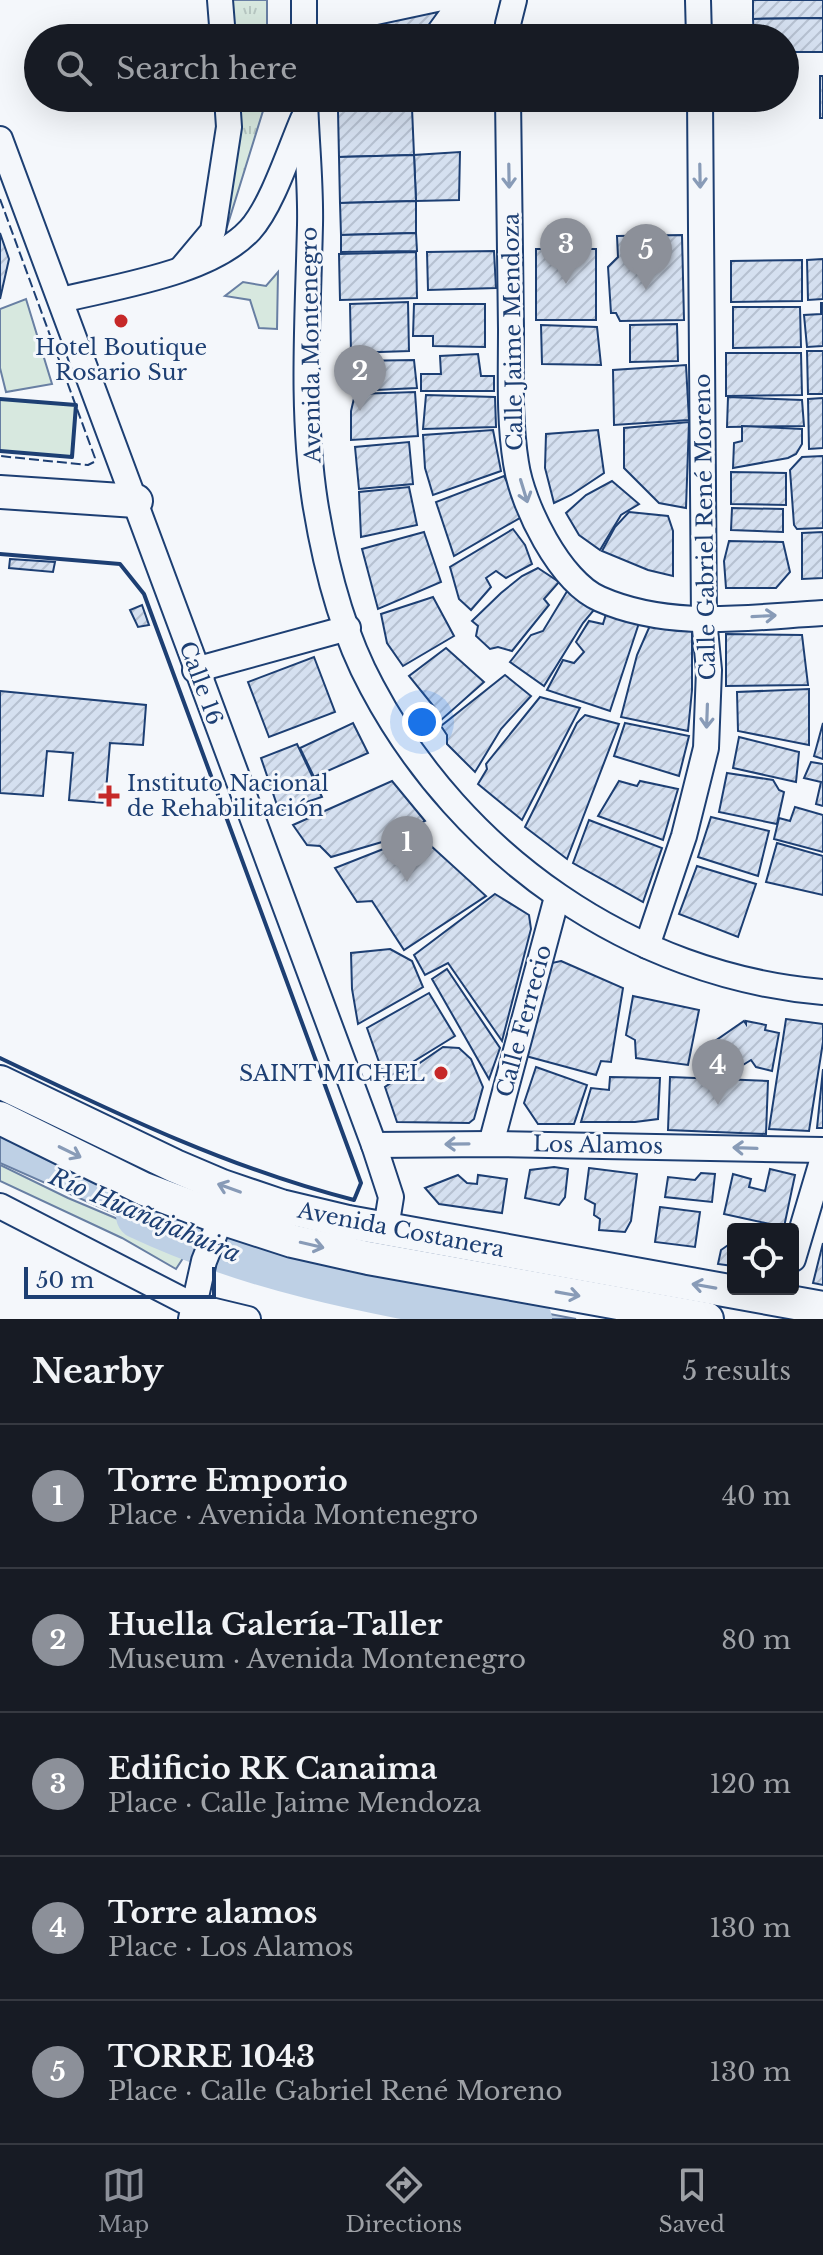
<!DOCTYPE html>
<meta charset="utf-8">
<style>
:root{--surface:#171b24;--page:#242831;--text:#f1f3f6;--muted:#9ea1a6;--line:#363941;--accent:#8c9099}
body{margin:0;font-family:"Libre Baskerville",serif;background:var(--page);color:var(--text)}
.controls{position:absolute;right:24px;bottom:24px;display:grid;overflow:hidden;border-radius:8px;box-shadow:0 8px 32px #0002}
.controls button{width:72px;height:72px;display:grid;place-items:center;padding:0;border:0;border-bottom:2px solid var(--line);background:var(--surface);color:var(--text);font:40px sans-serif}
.scale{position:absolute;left:24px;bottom:20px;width:192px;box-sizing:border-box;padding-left:8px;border:4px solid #1d3f73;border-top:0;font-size:22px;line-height:28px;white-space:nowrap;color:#1d3f73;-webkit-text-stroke:6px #f4f7fb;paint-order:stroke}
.you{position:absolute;left:422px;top:722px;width:28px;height:28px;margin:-20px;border:6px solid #fff;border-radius:50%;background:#1a73e8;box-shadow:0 0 0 12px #1a73e833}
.badge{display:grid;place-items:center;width:52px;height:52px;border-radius:50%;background:var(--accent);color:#fff;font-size:26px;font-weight:700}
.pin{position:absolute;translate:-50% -66px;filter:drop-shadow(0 2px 4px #0008)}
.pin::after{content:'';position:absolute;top:42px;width:28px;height:24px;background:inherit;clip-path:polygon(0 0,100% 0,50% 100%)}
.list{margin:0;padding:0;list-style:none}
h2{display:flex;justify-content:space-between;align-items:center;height:104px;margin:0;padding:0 32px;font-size:34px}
h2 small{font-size:26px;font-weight:400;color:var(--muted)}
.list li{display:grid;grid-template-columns:52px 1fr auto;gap:24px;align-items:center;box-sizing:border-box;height:144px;padding:0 32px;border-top:2px solid var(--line)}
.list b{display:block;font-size:30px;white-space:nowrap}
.list p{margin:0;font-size:26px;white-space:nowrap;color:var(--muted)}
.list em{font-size:26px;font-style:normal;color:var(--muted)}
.icon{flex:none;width:44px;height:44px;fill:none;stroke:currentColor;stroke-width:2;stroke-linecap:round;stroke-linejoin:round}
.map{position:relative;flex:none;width:823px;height:1319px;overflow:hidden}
.search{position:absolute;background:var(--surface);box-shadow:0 8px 32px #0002;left:24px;right:24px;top:24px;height:88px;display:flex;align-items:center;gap:20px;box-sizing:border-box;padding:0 28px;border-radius:44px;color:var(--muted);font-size:30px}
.sheet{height:824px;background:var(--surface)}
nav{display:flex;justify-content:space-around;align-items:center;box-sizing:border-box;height:112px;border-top:2px solid var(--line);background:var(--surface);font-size:22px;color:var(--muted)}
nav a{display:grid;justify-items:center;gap:4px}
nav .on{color:var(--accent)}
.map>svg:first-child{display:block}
.green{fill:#d7e8df;stroke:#687fa3;stroke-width:2}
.park{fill:url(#park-tufts);stroke:#687fa3;stroke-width:2}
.water{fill:#bed0e5;stroke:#687fa3;stroke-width:2}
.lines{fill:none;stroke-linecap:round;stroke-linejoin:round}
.river{stroke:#bed0e5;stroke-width:46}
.building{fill:url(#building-hatch);stroke:#1d3f73;stroke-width:2}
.street-casing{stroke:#1d3f73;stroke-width:28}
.secondary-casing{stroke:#1d3f73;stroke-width:36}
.street{stroke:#f4f7fb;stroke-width:24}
.secondary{stroke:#f4f7fb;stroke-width:32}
.fence{stroke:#1d3f73;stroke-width:2;stroke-dasharray:10 4;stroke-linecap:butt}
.wall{stroke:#1d3f73;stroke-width:4}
.oneway{stroke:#889bb7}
.poi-dot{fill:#c62828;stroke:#f4f7fb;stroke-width:3}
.labels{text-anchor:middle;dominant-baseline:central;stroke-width:6;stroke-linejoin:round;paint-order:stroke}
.street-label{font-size:22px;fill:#1d3f73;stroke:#f4f7fb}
.poi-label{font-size:22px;fill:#1d3f73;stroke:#f4f7fb}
.water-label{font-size:24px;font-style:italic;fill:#1d3f73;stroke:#f4f7fb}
</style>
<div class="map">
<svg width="823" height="1319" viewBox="0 0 823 1319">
<defs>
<pattern id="park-tufts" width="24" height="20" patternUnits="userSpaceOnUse" patternTransform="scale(2)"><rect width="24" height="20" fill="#d7e8df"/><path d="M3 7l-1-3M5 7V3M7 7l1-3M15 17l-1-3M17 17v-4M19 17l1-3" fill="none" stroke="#b8c8c3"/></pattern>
<pattern id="building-hatch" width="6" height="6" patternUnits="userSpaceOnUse" patternTransform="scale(2)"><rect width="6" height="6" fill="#d5e0f0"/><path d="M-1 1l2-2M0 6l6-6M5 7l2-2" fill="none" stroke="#b6c1d1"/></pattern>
</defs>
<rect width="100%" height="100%" fill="#f4f7fb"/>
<g class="green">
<path d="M278,272L277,329L259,328L250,300L225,296L243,282L266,286Z"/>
<path d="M26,299L52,384L6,392L0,368V309Z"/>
<path d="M0,399L76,405L72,457L0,451Z"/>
<path d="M0,1165L68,1198L189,1249L176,1269L122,1238L0,1181Z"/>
<path d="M352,1297L484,1319C437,1319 392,1314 347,1298Z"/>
</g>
<g class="park">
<path d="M215,0H267V38H218Z"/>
<path d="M221,98H267L227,227L211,243Z"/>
</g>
<g class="water">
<path d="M0,1136L141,1205L203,1231L194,1249L0,1163Z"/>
<path d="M344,1275L576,1319H492L359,1296L348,1293Z"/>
</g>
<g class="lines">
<path class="river" d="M139,1216C267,1276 392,1294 529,1319"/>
</g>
<g class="building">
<path d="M753,0H823V18L753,19Z"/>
<path d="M438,12L419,38H335V34Z"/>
<path d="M823,18V52H785V38H754L753,19Z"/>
<rect x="820" y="76" width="3" height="42"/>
<path d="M337,98H408L409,108L338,111Z"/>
<path d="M409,108H412L414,155L339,157L338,111Z"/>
<path d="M460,152L459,200L416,201L414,155Z"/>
<path d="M414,155L416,201L340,203L339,157Z"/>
<path d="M416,201V233L341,235L340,203Z"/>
<path d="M0,233L9,259L0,299Z"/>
<path d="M416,233L417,251L341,252V235Z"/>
<path d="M682,235L684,320L620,321L616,313H611L608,267L618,257L617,236Z"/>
<rect x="536" y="249" width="60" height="71"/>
<path d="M494,251L496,288L428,290L427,252Z"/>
<path d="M416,252L417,298L340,300L339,254Z"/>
<path d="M823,259V299L808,300L807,260Z"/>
<path d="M802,260V301L731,302V261Z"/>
<path d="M408,302L409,351L351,353L350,304Z"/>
<path d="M821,303H823V346L807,347L804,315L821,314Z"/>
<path d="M414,304H485V347L433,346V336H413Z"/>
<path d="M733,307H800L801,347L733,348Z"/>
<path d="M677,324L678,361L630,362V325Z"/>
<path d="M541,325L597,327L601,365L542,364Z"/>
<path d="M807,351H823V394H808Z"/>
<path d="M726,353H801L802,395L726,396Z"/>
<path d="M478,354L481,376H494V391H421V374H441L440,356Z"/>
<path d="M414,360L417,388L355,391V361Z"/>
<path d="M686,365L689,420L614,425L613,370Z"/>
<path d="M415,392L418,436L351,440V411L355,394Z"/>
<path d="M426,395L495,397L496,427L423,429Z"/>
<path d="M728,397L802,400L804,426L727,427Z"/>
<path d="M823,398V448L809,449L808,399Z"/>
<path d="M689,422L686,508L659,503L624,468V428Z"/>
<path d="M742,426L802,429V444L796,454L788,458L733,468L734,443L742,441Z"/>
<path d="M493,430L501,471L433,495L425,468L423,435Z"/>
<path d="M598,430L604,473L571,495L554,503L545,468L546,434Z"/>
<path d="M409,442L413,484L359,489L355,447Z"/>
<path d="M823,456V528L797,529L794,525L790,470L802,457Z"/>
<path d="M731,472L786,473V505L731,504Z"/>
<path d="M504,476L525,515L454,556L436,502Z"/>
<path d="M612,481L639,504L621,515L600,550L579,535L566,513L586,495Z"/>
<path d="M409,487L417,525L361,537L359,492Z"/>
<path d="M732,508L783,509V532L731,530Z"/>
<path d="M629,512L668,516L673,531V576L648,570L602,551L615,527Z"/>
<path d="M513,529L525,545L532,564L506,578L496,571L486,578L491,587L471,610L459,599L450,567Z"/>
<path d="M424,532L441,582L378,609L362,549Z"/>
<path d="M823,532V578L802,579V533Z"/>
<path d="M729,541L783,542L790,572L776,588H726L724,561Z"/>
<path d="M10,559L55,562L53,572L9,568Z"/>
<path d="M538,568L559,582L544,599L549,605L512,651L498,647L490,649L476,636L478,626L472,621L501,593L522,576Z"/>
<path d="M569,588L598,605L583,623L544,686L510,662L531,635L543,631Z"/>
<path d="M433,597L454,636L403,666L387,643L381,614Z"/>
<path d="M142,605L149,625L138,627L130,610Z"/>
<path d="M608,607L641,617L610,711L547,690L563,660L574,663L584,652L576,642L589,621L603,624Z"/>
<path d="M652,621L692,630V690L688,731L621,717L637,655Z"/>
<path d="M726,634L802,635L808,685L726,686Z"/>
<path d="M446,648L484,682L440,721L431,712L435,708L409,676Z"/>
<path d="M314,657L335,712L269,737L248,682Z"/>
<path d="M505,675L531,696L501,729L475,772L447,744V735L441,726Z"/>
<path d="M809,689V745L738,731L737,692Z"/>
<path d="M0,691L146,705L143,745L110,743L105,803L69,800L73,753L47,751L43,796L0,793Z"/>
<path d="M540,697L580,708L522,820L478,784L487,769L486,764Z"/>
<path d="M585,715L619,724L567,859L525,827L577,723Z"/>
<path d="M353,723L368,753L314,777L300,748Z"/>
<path d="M625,723L689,736L679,776L614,756Z"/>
<path d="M823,723V759L814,756Z"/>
<path d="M739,737L799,752L796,782L733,768Z"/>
<path d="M297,744L322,797L279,811L261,758Z"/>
<path d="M811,762L823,764V806L816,804L821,782L804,778Z"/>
<path d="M727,773L773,780L779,790L784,792L777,824L719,812Z"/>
<path d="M392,781L425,821L382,842L331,857L320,846L307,845L293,825Z"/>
<path d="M619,781L637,786L640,781L678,789L663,840L598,816Z"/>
<path d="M795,807L823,815V852L774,839L779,818L790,821Z"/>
<path d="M711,817L769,831L758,876L698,857Z"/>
<path d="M589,820L662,848L643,902L573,863Z"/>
<path d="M419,835L486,896L404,950L372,901L357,902L335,868Z"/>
<path d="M777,843L823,856V895L766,882Z"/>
<path d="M697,866L756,884L738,937L679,914Z"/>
<path d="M495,894L529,915L531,929L502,1041L448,963L425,975L414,955Z"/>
<path d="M390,949L412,961L423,987L358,1024L352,989L351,953Z"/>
<path d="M561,961L623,988L611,1062L601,1061L596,1075L522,1055L547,964Z"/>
<path d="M447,969L500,1048L489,1079L432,979Z"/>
<path d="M429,993L455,1036L385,1079L367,1028Z"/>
<path d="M633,996L699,1010L688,1065L636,1058L635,1040L626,1035Z"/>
<path d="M786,1019L823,1024V1042L809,1131L769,1129Z"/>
<path d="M744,1021L746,1024V1021L766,1025L765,1030L779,1033L772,1071L756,1067L751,1060L735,1070L715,1041Z"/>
<path d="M443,1047L459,1048L471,1059L483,1087L474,1119L469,1123L397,1122L385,1087Z"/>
<path d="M536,1067L587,1085L574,1124H538L524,1103Z"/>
<path d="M823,1069V1128H817Z"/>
<path d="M610,1077L660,1078L658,1119L635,1122H581L591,1088L609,1090Z"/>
<path d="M670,1077L768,1081L766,1134L668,1130Z"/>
<path d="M554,1167L568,1169L565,1197L559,1205L525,1198L530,1170Z"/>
<path d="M589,1168L637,1174L631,1221L625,1232L599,1230L600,1219L594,1215L595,1204L585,1199Z"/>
<path d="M770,1169L795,1175L784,1227L724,1214L733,1174L751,1179L749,1187L765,1191Z"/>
<path d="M701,1173L715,1174L712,1202L665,1197L668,1177L695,1180Z"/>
<path d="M458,1175L467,1183L477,1184L478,1175L507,1179L502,1213L439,1204L425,1188Z"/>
<path d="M660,1207L700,1212L695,1247L655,1242Z"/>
<path d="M733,1233V1266L718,1264L721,1250L731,1243Z"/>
<path d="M823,1243V1285L813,1283Z"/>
</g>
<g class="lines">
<g class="street-casing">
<g id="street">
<path d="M220,0L223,38"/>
<path d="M304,0V38"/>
<path d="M698,0L699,38"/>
<path d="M508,38V24L514,0"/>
<path d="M305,98C306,140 311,183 310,225C308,317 301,411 315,502C325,564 342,632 372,687C461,855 632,976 823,992"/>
<path d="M508,98C509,175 510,252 511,329C511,373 509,420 516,463C522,505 560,582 600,599C670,630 750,617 823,613"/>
<path d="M0,139L374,1145L391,1197L386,1228"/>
<path d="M182,268L213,231L229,127L227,98"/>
<path d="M61,300C118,286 210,273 250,230C272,206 290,149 303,119"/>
<path d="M195,670L348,628"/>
<path d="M647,946L684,836L706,748L709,670L704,619L700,98"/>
<path d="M491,1144L557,897"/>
<path d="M374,1145L491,1144L823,1150"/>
<path d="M0,1206L194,1306L248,1319"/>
<path d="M793,1259L823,1158"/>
<path d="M191,1319L204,1261L221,1218"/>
</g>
</g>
<g class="secondary-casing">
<g id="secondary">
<path d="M0,492L136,501"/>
<path d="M0,1082L175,1166L222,1186L281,1206L348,1222L823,1308"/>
<path d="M0,1118L144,1189L221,1218L292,1241L368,1258L707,1319"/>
</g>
</g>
<use href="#street" class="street"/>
<use href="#secondary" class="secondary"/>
<path class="fence" d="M0,199L95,458L94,462L88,465L0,456"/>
<g class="wall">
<path d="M0,399L76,405L72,457L0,451"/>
<path d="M0,554L120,564L144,594L361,1183L354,1200C231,1169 115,1113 0,1058"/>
</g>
</g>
<defs><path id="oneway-shaft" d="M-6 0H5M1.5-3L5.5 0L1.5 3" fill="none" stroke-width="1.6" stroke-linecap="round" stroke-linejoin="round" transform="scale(2)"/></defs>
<g class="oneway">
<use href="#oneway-shaft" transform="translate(509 176) rotate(89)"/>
<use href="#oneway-shaft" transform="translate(700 176) rotate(89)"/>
<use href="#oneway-shaft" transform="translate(524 491) rotate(73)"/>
<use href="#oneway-shaft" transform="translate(764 616) rotate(-3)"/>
<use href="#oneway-shaft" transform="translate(707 716) rotate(92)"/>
<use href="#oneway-shaft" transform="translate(457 1144) rotate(179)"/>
<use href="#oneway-shaft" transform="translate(745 1148) rotate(-178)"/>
<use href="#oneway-shaft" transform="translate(70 1152) rotate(26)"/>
<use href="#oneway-shaft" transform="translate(229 1188) rotate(-160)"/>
<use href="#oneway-shaft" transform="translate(312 1245) rotate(13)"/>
<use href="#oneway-shaft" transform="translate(704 1286) rotate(-170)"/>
<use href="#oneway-shaft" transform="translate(568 1294) rotate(10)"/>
</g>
<g class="poi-dot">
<circle cx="121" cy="321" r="8"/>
<path d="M105 784h8v8h8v8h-8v8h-8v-8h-8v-8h8z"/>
<circle cx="441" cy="1073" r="8"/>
</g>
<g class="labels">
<g class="street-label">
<text transform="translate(513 332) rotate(-91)">Calle Jaime Mendoza</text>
<text transform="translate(311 345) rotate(-91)">Avenida Montenegro</text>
<text transform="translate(705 527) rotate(-91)">Calle Gabriel René Moreno</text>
<text transform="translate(201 683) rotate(70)">Calle 16</text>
<text transform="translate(524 1021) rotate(-75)">Calle Ferrecio</text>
<text transform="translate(598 1145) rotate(1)">Los Alamos</text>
<text transform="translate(401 1230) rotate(11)">Avenida Costanera</text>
</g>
<g class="poi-label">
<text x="121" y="347">Hotel Boutique<tspan x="121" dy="25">Rosario Sur</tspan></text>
<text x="127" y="783" text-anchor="start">Instituto Nacional<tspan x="127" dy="25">de Rehabilitación</tspan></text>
<text x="425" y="1073" text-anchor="end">SAINT MICHEL</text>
</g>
<g class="water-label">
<text transform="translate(145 1215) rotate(23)">Río Huañajahuira</text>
</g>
</g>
</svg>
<div class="controls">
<button><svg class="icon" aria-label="locate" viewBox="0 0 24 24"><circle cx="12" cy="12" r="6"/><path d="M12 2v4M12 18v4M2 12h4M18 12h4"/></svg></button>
</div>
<div class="scale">50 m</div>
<div class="you"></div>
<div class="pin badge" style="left:407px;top:882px">1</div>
<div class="pin badge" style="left:360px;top:411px">2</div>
<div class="pin badge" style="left:566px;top:284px">3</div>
<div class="pin badge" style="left:718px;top:1105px">4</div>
<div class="pin badge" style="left:646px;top:290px">5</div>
<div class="search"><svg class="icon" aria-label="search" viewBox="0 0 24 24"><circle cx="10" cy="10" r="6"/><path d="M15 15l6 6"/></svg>Search here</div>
</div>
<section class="sheet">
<h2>Nearby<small>5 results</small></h2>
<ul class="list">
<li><span class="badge">1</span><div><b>Torre Emporio</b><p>Place · Avenida Montenegro</p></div><em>40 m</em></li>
<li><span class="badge">2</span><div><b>Huella Galería-Taller</b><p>Museum · Avenida Montenegro</p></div><em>80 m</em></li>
<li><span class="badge">3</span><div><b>Edificio RK Canaima</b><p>Place · Calle Jaime Mendoza</p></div><em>120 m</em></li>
<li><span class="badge">4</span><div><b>Torre alamos</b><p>Place · Los Alamos</p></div><em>130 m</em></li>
<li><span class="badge">5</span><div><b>TORRE 1043</b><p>Place · Calle Gabriel René Moreno</p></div><em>130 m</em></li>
</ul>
</section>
<nav>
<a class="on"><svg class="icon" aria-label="map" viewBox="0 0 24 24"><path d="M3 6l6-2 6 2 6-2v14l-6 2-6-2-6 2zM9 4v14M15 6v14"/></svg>Map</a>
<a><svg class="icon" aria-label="directions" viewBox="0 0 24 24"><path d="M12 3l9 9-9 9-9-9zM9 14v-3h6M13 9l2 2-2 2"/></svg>Directions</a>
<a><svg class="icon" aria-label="saved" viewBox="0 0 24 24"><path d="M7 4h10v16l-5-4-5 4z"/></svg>Saved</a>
</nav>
